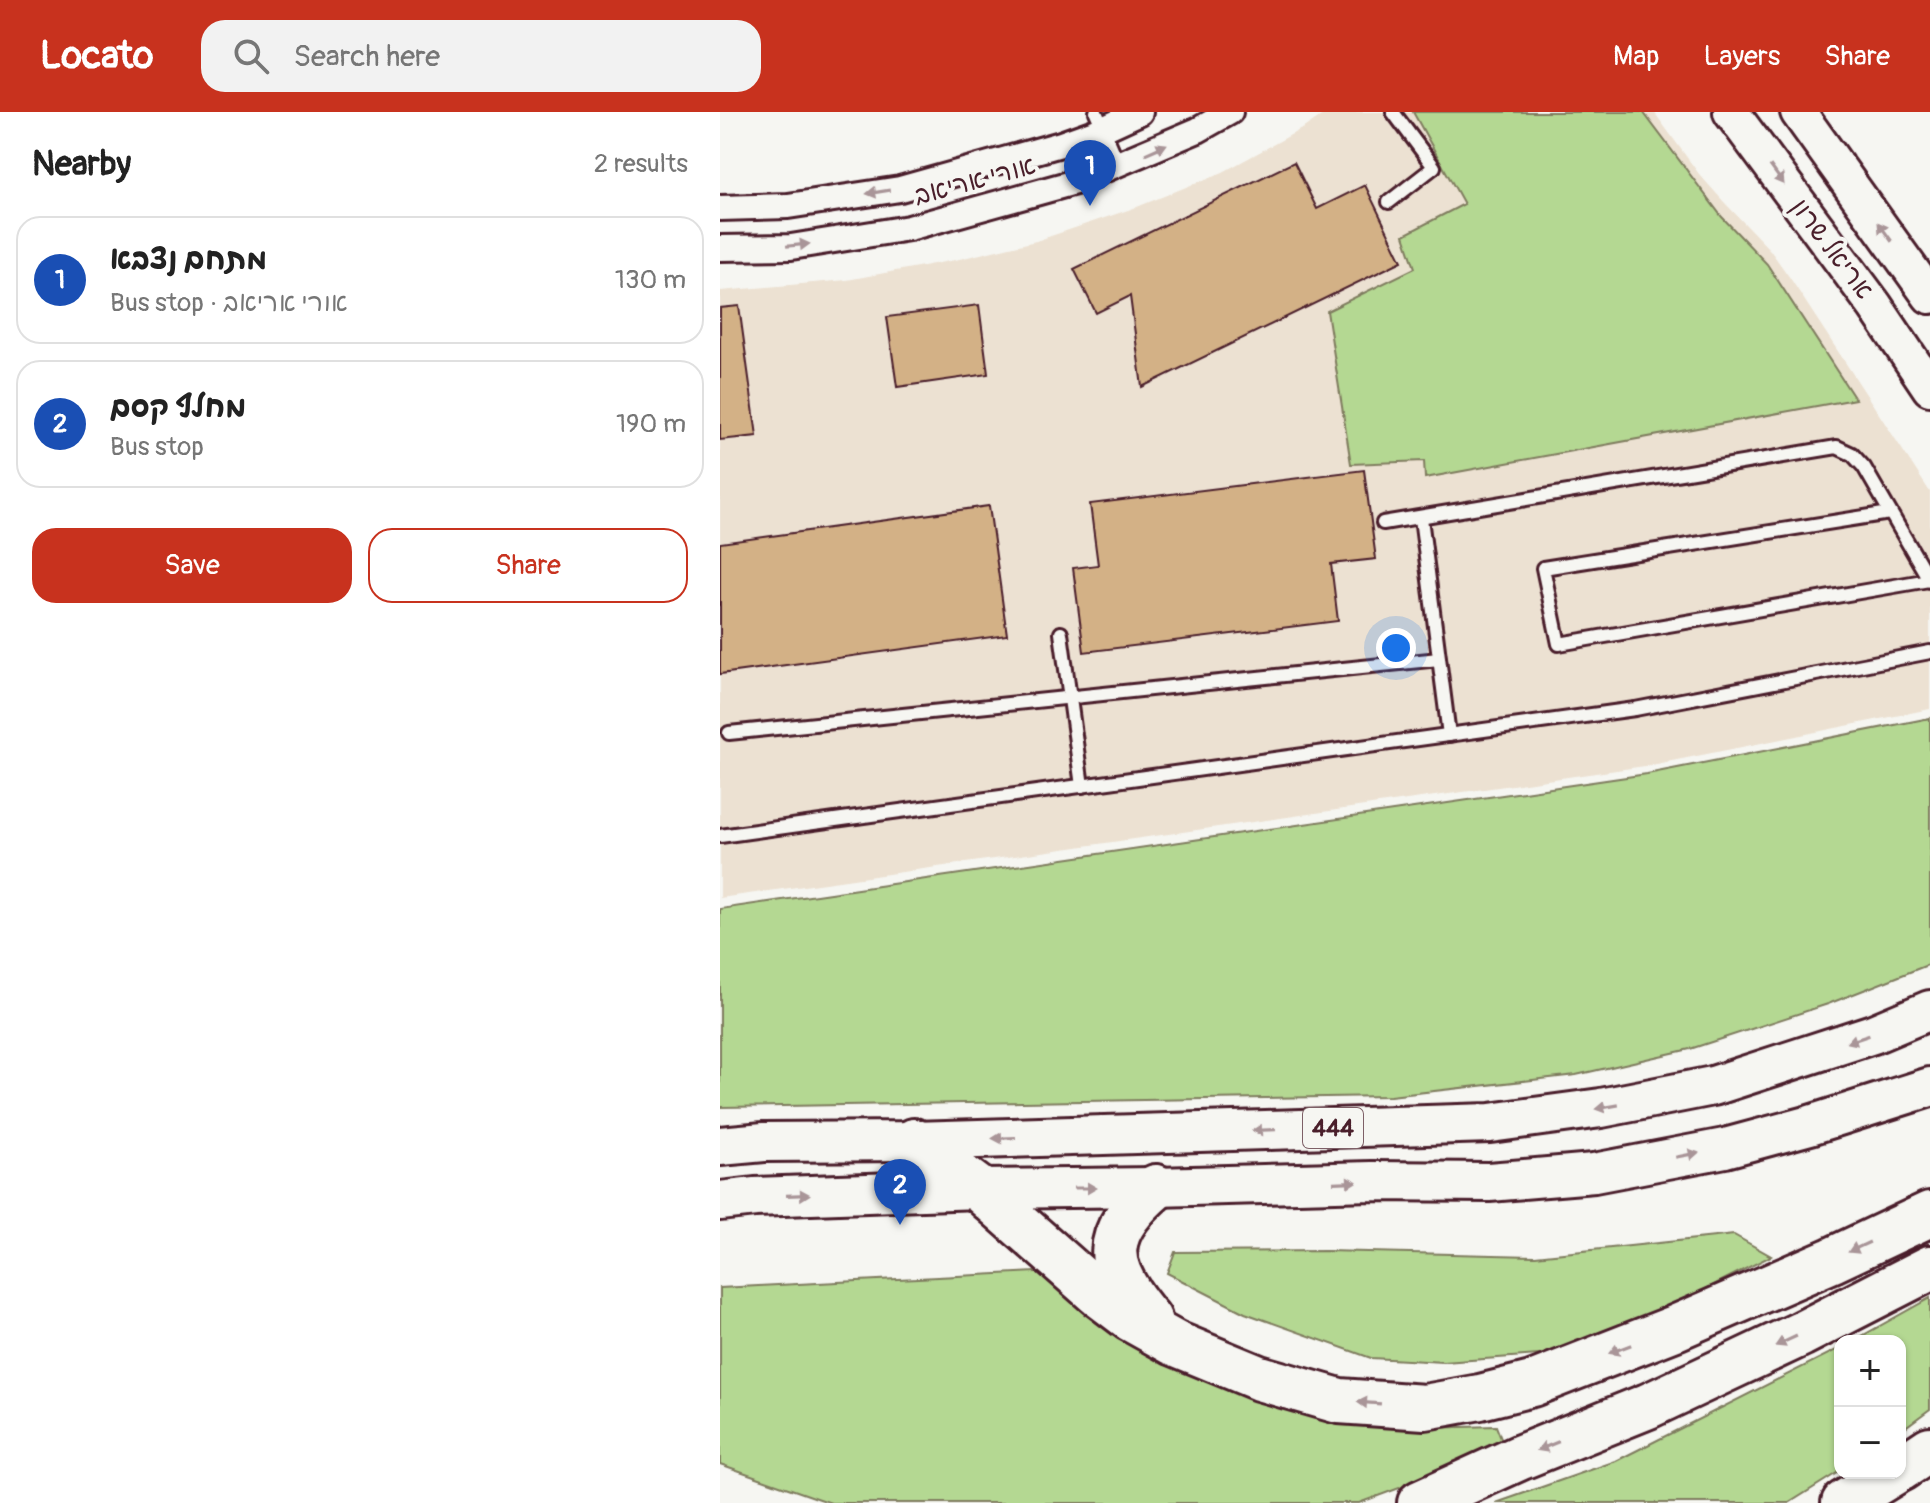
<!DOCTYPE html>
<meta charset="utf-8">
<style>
:root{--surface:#fff;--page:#f2f2f2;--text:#222;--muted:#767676;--line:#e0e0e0;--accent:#c8321e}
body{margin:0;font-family:Pangolin,"Playpen Sans Hebrew",sans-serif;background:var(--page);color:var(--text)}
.controls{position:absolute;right:24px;bottom:24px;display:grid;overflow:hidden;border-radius:16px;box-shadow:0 2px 6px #0004}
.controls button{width:72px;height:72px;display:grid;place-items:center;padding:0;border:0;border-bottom:2px solid var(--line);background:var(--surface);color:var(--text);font:40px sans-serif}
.you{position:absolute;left:676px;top:536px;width:28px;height:28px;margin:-20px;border:6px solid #fff;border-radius:50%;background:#1a73e8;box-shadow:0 0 0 12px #1a73e833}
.badge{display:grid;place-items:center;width:52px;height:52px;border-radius:50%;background:var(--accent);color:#fff;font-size:26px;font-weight:700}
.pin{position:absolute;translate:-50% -66px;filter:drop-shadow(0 2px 4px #0008)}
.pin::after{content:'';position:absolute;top:42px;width:28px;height:24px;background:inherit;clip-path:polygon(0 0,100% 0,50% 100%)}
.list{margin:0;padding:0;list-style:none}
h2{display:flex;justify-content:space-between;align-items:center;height:104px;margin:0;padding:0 32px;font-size:34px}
h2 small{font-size:26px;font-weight:400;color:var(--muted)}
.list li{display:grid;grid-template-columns:52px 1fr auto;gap:24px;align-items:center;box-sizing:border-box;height:128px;margin:0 16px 16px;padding:0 16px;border:2px solid var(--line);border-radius:24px}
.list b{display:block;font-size:30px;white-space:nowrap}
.list p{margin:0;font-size:26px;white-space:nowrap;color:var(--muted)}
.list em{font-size:26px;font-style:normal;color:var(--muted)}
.actions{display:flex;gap:16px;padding:24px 32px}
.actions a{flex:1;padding:18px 0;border:2px solid var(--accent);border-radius:24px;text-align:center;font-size:28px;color:var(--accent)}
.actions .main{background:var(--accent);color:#fff}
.icon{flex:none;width:44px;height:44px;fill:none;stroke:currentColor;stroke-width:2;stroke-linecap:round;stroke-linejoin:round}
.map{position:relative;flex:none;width:1210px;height:1391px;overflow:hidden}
header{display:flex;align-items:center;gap:48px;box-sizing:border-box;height:112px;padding:0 40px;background:var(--accent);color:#fff}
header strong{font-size:38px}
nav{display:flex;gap:44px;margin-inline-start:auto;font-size:28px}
.search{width:560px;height:72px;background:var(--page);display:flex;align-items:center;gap:20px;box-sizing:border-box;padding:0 28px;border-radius:24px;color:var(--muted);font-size:30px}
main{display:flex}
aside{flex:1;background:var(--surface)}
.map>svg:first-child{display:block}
.built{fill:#ece1d2}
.green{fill:#b4d892;stroke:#7f7c5e;stroke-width:2}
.building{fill:#d3b186;stroke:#4a1f2b;stroke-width:2}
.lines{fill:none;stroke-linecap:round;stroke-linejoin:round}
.service-casing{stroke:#4a1f2b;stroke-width:18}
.minor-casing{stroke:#4a1f2b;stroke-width:30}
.secondary-casing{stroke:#4a1f2b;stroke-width:40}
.primary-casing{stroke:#4a1f2b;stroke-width:44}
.motorway-casing{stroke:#4a1f2b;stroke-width:50}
.service{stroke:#f6f6f2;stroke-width:12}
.minor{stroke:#f6f6f2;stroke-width:24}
.secondary{stroke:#f6f6f2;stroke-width:34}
.primary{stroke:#f6f6f2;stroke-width:38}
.motorway{stroke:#f6f6f2;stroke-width:44}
.oneway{fill:#a99598}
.labels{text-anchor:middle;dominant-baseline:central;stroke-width:8;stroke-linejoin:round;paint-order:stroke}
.shield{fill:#f6f6f2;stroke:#7e6067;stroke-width:2}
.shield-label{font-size:24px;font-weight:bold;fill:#4a1f2b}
.street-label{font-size:26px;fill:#4a1f2b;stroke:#f6f6f2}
</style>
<header>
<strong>Locato</strong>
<div class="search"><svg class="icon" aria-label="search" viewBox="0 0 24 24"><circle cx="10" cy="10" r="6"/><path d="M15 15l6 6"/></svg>Search here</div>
<nav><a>Map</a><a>Layers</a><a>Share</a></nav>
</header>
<main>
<aside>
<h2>Nearby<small>2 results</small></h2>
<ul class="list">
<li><span class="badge" style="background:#1a4fb4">1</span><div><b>מתחם נצבא</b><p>Bus stop · אורי אריאב</p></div><em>130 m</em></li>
<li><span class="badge" style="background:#1a4fb4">2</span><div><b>מחלף קסם</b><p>Bus stop</p></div><em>190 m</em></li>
</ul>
<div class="actions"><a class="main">Save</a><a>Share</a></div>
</aside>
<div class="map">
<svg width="1210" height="1391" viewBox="0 0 1210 1391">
<rect width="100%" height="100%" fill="#f6f6f2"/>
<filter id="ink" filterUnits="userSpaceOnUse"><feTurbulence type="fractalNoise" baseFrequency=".0125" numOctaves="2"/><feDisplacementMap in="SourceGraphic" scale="16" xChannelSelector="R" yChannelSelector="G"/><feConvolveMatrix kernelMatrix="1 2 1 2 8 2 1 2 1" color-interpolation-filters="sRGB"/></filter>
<g filter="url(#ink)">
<path class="built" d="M607,0H934L979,62L1004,90L1050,138L1070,166L1210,380V597L932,653L0,786V179L127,168L235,148L316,129L417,95L503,60L585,15Z"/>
<g class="green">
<path d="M693,0H923L1002,105L1047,152L1135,287L705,366L704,349L631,352L607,199L695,156L684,123L744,92Z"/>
<path d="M1210,606V852L1108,892L970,937L856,963L670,984L0,995V797L927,662Z"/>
<path d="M1014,1123L1051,1144L926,1207L832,1242L724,1250L651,1246L525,1201L447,1161L455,1140L606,1139L815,1144Z"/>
<path d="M336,1159L441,1243L499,1274L556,1294L705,1316L776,1314L785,1337L639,1391H111L0,1352V1176Z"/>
<path d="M1210,1186V1297L1180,1319V1229H1133Z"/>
<path d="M1120,1236V1359L1069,1391H776L896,1349Z"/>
</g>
<g class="building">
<path d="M574,50L597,97L645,73L682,149L422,275L410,184L376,201L354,157Z"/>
<path d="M259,193L268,262L177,275L167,205Z"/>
<path d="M19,194L37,324L0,328V196Z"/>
<path d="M644,358L656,447L611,452L618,509L364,540L353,456L378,453L370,392Z"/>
<path d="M269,394L287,523L0,562V431Z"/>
</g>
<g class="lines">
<g class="service-casing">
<g id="service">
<path d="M376,0L399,53"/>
<path d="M669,90L714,55L673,0"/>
<path d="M1170,401L823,456L839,532L1209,468"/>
<path d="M701,406L729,623"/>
<path d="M663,411L1117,335L1132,342L1144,355L1210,469"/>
<path d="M341,521L362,674"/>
<path d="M9,621L719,547"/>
<path d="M0,724L915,597L1210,540"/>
</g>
</g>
<g class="minor-casing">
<g id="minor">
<path d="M0,96L68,94L180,77L341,32L383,17L420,0"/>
<path d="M0,136L71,135L189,116L355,70L478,18L510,0"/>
</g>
</g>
<g class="secondary-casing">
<g id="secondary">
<path d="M1011,0L1155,194L1210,276"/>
<path d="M1078,0L1210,184"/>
</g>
</g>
<g class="primary-casing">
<g id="primary">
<path d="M0,1034L44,1030L194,1029L770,1011L881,996L993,974L1153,922L1210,898"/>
<path d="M0,1089L35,1085L259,1077L436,1075L652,1069L769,1070L874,1061L1005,1036L1090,1013L1210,975"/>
</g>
</g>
<g class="motorway-casing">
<g id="motorway">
<path d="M194,1029L259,1077L378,1182L411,1207L454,1231L539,1266L619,1289L705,1295L760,1285L812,1272L955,1216L1112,1148L1210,1102"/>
<path d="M429,1207C383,1153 380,1123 436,1075"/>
<path d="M1180,1357L1210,1337"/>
<path d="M700,1391L801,1345L928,1294L1081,1222L1210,1156"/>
<path d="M1124,1391L1173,1361"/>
</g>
</g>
<use href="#service" class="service"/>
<use href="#minor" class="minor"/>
<use href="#secondary" class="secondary"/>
<use href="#primary" class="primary"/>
<use href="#motorway" class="motorway"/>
</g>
<defs><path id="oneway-solid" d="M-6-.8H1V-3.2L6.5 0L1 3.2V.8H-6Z" transform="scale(2)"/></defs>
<g class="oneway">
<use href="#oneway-solid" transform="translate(436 37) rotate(-24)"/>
<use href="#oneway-solid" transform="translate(1057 63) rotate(54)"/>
<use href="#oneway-solid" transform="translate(158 80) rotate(171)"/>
<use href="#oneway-solid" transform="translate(1165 120) rotate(-126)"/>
<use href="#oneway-solid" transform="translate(78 133) rotate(-6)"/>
<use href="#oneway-solid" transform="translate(1138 927) rotate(162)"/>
<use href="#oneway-solid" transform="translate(887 995) rotate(170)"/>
<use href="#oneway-solid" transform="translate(544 1018) rotate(178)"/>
<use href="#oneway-solid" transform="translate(284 1026) rotate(178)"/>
<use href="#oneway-solid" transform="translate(967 1043) rotate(-11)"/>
<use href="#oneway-solid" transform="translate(625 1070) rotate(-2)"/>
<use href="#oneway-solid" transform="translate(365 1076)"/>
<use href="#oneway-solid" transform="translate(78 1083) rotate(-2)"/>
<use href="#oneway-solid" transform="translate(1139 1135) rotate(155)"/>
<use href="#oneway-solid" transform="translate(1066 1229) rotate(155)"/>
<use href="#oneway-solid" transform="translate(900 1237) rotate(159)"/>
<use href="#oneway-solid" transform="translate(649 1291) rotate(-176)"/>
<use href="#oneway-solid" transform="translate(828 1334) rotate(158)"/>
</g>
</g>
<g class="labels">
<rect class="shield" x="583" y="996" width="60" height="40" rx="6"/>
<g class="shield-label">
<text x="613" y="1016">444</text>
</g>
<g class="street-label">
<text transform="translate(255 69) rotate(-15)">אורי אריאב</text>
<text transform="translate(1112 137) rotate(53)">אריאל שרון</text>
</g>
</g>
</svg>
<div class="controls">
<button>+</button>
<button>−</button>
</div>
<div class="you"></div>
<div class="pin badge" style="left:370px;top:94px;background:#1a4fb4">1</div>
<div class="pin badge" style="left:180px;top:1113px;background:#1a4fb4">2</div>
</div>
</main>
